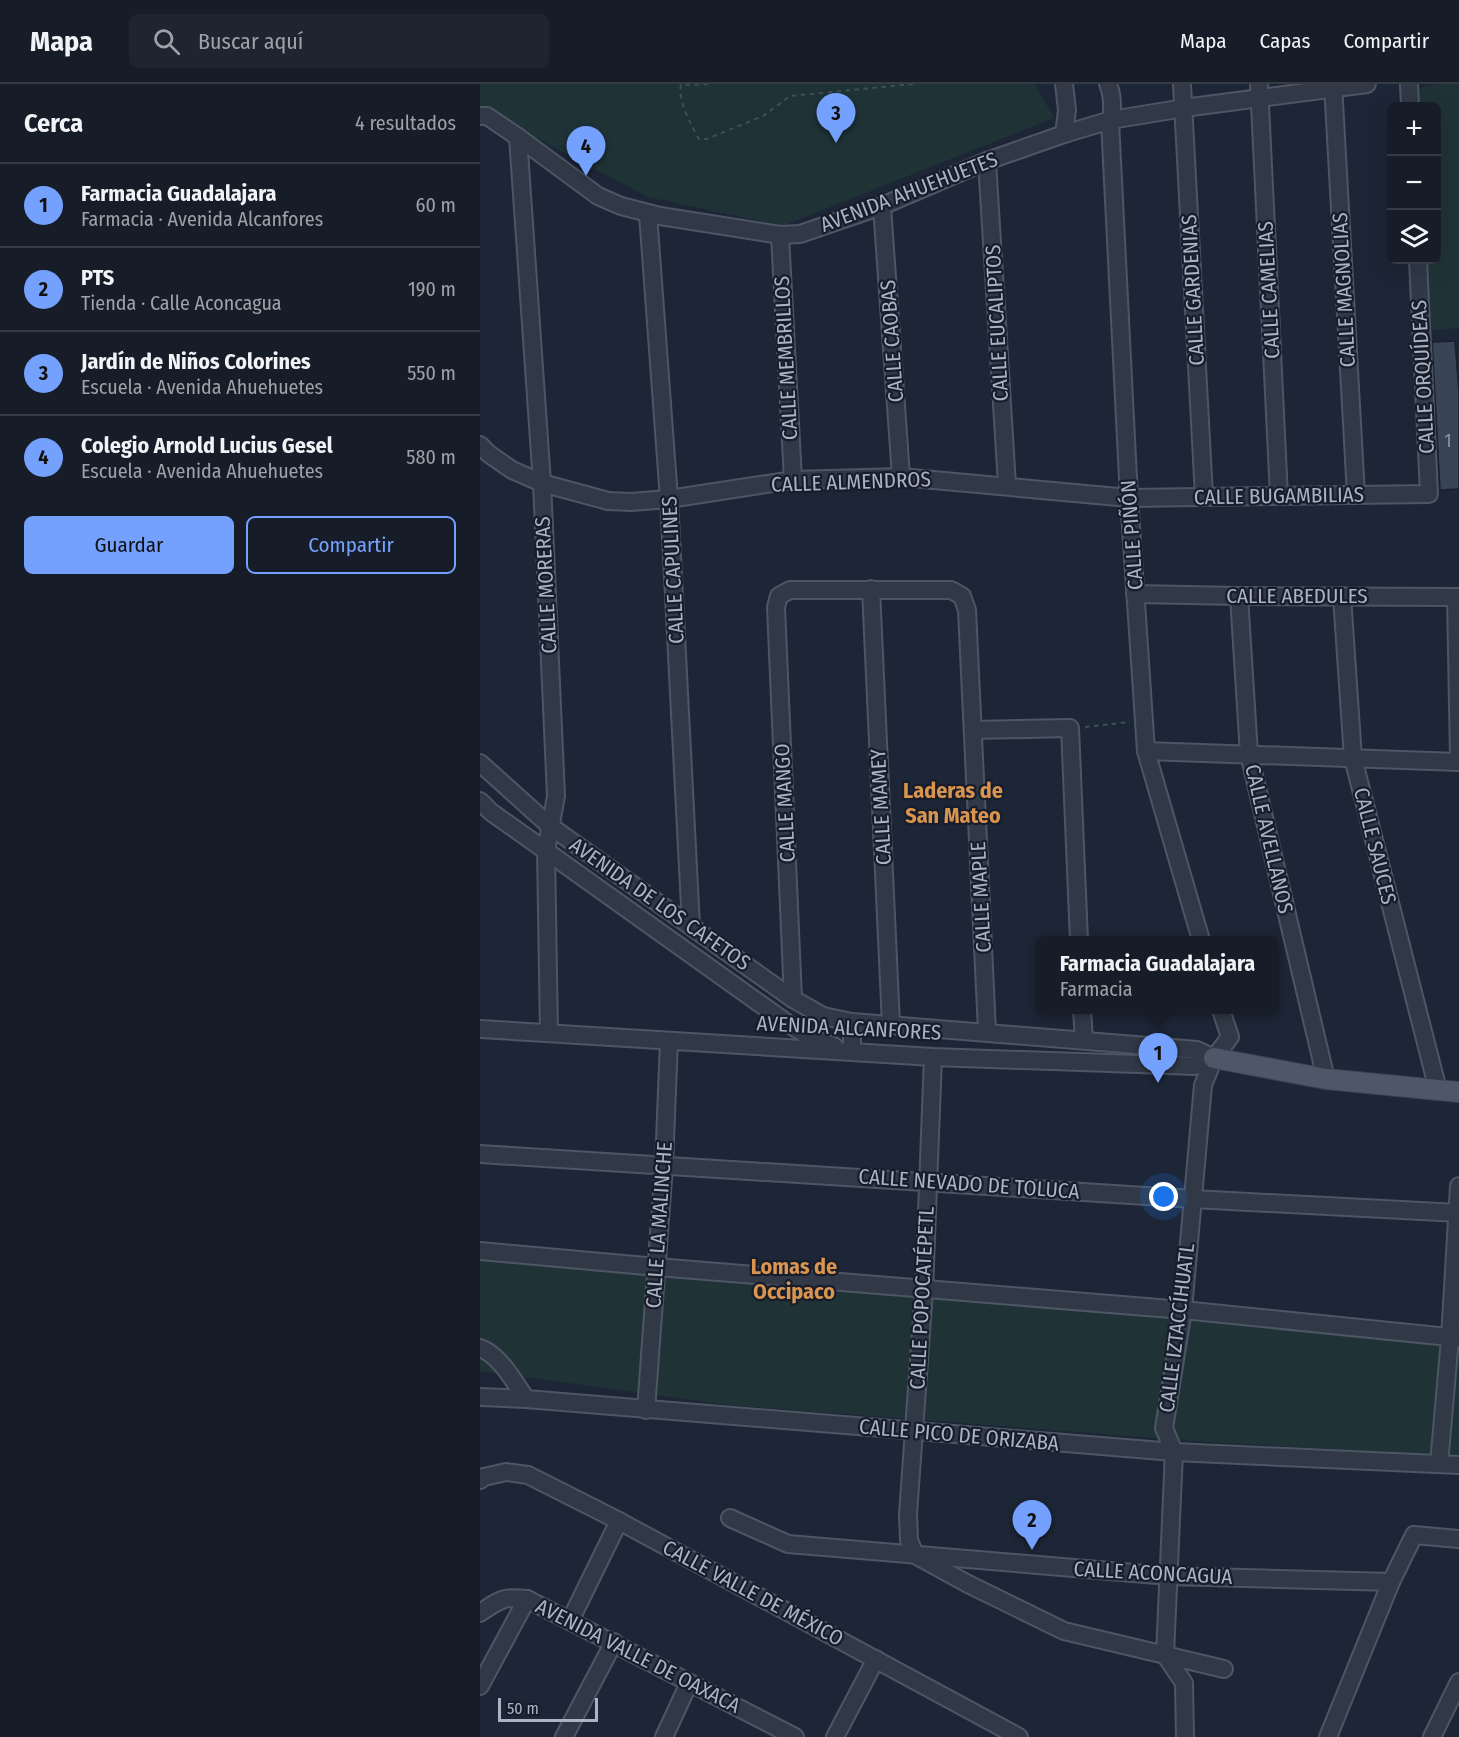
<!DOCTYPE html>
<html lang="es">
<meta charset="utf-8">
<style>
:root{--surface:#161c28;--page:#1f2530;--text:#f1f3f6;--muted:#9ea1a8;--line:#353a45;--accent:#75a1fe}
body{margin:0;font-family:"Fira Sans Condensed",sans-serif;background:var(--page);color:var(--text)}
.controls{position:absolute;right:18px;top:18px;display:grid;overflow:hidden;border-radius:9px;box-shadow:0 6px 24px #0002}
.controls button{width:54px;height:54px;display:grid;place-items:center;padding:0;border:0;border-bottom:2px solid var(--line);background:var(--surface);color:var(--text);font:30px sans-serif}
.scale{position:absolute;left:18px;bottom:15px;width:100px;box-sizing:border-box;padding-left:6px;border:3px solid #aab2c4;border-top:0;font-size:16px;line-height:21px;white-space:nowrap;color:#aab2c4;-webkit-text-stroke:4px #171d2a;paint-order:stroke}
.you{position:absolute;left:684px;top:1113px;width:21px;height:21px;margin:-15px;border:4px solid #fff;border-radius:50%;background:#1a73e8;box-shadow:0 0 0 9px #1a73e833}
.badge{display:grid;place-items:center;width:39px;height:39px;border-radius:50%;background:var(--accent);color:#111;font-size:20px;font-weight:700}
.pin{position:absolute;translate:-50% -50px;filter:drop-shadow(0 2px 3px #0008)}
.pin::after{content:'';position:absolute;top:32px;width:21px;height:18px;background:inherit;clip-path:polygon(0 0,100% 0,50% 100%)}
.popup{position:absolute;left:556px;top:852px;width:243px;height:78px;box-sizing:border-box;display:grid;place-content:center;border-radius:9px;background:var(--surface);filter:drop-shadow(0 2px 4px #0005);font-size:20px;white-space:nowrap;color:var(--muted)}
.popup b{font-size:22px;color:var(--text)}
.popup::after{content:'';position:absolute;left:50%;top:100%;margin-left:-12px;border:12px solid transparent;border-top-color:var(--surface)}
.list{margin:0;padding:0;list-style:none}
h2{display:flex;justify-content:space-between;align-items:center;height:78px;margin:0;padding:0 24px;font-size:26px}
h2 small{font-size:20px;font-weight:400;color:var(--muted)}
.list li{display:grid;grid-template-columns:39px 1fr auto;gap:18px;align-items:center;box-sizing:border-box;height:84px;padding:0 24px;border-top:2px solid var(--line)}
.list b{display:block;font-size:22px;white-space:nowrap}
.list p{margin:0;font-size:20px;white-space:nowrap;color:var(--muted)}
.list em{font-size:20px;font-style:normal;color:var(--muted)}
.actions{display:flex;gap:12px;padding:18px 24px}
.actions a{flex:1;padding:14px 0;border:2px solid var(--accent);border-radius:9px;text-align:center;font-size:21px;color:var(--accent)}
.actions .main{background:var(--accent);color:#111}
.icon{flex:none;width:33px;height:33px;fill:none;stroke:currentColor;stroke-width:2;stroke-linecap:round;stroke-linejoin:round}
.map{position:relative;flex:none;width:979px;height:1653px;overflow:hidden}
header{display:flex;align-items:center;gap:36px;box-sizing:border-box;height:84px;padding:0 30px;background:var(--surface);border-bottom:2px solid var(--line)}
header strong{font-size:28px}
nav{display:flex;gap:33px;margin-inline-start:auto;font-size:21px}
.search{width:420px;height:54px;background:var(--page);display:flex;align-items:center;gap:15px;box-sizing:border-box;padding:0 21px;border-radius:9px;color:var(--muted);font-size:22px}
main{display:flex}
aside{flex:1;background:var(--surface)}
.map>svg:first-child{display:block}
.green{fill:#1f3337}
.building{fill:#394457;stroke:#181f2d;stroke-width:1.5}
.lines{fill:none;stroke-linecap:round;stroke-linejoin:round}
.minor-casing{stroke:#4e5565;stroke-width:20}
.major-casing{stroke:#3a4150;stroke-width:22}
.path{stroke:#3d5054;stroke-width:2;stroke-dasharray:4.5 4.5;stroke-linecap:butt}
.minor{stroke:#313846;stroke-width:16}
.major{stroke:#4e5767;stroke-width:20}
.labels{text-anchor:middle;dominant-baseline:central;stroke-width:4.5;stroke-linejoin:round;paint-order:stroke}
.number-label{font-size:18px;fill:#8e96a9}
.street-label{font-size:21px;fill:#aab2c4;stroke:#171d2a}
.neighbourhood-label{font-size:22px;font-weight:bold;fill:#d99450;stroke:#171d2a}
</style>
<header>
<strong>Mapa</strong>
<div class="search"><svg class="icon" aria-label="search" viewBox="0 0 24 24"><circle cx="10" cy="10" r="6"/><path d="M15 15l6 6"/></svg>Buscar aquí</div>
<nav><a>Mapa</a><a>Capas</a><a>Compartir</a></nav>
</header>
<main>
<aside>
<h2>Cerca<small>4 resultados</small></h2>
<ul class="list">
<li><span class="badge">1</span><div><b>Farmacia Guadalajara</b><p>Farmacia · Avenida Alcanfores</p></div><em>60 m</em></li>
<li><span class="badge">2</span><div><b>PTS</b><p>Tienda · Calle Aconcagua</p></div><em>190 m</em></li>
<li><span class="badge">3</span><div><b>Jardín de Niños Colorines</b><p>Escuela · Avenida Ahuehuetes</p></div><em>550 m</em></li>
<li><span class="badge">4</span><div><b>Colegio Arnold Lucius Gesel</b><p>Escuela · Avenida Ahuehuetes</p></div><em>580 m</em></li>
</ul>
<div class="actions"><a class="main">Guardar</a><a>Compartir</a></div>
</aside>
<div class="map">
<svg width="979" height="1653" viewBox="0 0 979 1653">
<rect width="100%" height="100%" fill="#1d2636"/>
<g class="green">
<path d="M0,0H555L574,34L302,142L168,113L26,38L0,36Z"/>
<path d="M958,0H979V244L952,246L947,176H956V22H935L934,5Z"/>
<path d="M0,1174L979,1253V1372L727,1358L249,1321L0,1287Z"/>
</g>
<path class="building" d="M975,257L979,308V405L960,406L952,258Z"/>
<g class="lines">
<g class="minor-casing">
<g id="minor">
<path d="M584,0L587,26L584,50"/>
<path d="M628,0C633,12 633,23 631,36"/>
<path d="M702,0L724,413"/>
<path d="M779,0L799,412"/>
<path d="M853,0L876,411"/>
<path d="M929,0L930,22"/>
<path d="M0,32H7L38,53L118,112L141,122L180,132L300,151L320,150L402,122L507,77L584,50L631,36L704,24L887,0"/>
<path d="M630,37L649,414L666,667L721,856"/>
<path d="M38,53L62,399L76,712L66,767L69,949"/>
<path d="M507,77L527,401"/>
<path d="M402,122L421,393"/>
<path d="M168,130L189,415L211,842"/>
<path d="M300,151L313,396"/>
<path d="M0,361L9,370L32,386L62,399L128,417L151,418L189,415L313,396L421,393L649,414L949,410L938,176"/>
<path d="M391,505L411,941"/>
<path d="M655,510L759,512L979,513"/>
<path d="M759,512L769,670L846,995"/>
<path d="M862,512L873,674L958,1006"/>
<path d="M976,513L979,674"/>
<path d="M494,646L590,644L599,856"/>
<path d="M666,667L979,678"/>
<path d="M0,679L70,742L313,915L343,932L372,938L717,966L734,974"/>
<path d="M0,717L11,728L66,767L307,939L333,955L354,962"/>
<path d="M313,915L296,523L299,512L310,506H471L482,512L487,526L507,947"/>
<path d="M602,926L604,956"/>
<path d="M0,945L453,973L715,982L734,974"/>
<path d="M372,968V938"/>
<path d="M453,973L444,1206L428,1430L429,1456L435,1471L488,1500L584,1547L744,1585"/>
<path d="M0,1070L713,1115L979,1129"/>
<path d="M0,1167L177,1183L703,1226L979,1254"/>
<path d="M0,1264C20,1271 35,1299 46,1315"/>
<path d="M0,1313L46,1315L694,1368L979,1381"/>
<path d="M166,1326L184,1081L189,957"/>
<path d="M959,1380L970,1254L979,1102"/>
<path d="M0,1396L4,1393L26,1388L48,1391L139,1437L539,1653"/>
<path d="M250,1434L308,1460L689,1492L911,1498"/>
<path d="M0,1529C19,1516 23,1512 47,1515L315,1653"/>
<path d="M90,1537L139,1437"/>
<path d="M0,1602L47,1515"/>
<path d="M84,1653L134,1558"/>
<path d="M184,1653L209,1599"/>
<path d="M355,1653L396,1575"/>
<path d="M705,1653L704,1599L685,1571L694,1368L684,1344L703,1226L723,1001L734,974L750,953L741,926"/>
<path d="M848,1653L911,1498L934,1451L979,1455"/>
<path d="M952,1653L979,1598"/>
</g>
</g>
<g class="major-casing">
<path id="major" d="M734,974L846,995L979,1008"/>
</g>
<g class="path">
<path d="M228,0L201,1C197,15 212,43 219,55H227L283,32L310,12L433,0"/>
<path d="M605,643L650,638"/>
</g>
<use href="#minor" class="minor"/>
<use href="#major" class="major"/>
</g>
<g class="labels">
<g class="number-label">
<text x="968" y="357">1</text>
</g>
<g class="street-label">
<text transform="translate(429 108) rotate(-21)">AVENIDA AHUEHUETES</text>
<text transform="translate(713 206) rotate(-93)">CALLE GARDENIAS</text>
<text transform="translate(789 206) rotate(-93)">CALLE CAMELIAS</text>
<text transform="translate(864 206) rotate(-93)">CALLE MAGNOLIAS</text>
<text transform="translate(517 239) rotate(-93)">CALLE EUCALIPTOS</text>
<text transform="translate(412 257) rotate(-94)">CALLE CAOBAS</text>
<text transform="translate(306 274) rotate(-93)">CALLE MEMBRILLOS</text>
<text transform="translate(943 293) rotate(-93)">CALLE ORQUÍDEAS</text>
<text transform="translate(371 398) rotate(-2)">CALLE ALMENDROS</text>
<text transform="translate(799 412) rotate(-1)">CALLE BUGAMBILIAS</text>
<text transform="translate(652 451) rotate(-94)">CALLE PIÑÓN</text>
<text transform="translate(193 486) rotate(-93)">CALLE CAPULINES</text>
<text transform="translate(66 501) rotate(-93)">CALLE MORERAS</text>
<text x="817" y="512">CALLE ABEDULES</text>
<text transform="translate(305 719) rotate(-93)">CALLE MANGO</text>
<text transform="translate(401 723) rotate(-93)">CALLE MAMEY</text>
<text transform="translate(789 755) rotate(77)">CALLE AVELLANOS</text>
<text transform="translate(895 762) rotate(76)">CALLE SAUCES</text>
<text transform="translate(501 813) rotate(-93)">CALLE MAPLE</text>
<text transform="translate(180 820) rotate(35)">AVENIDA DE LOS CAFETOS</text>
<text transform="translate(369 944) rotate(3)">AVENIDA ALCANFORES</text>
<text transform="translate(489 1100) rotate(4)">CALLE NEVADO DE TOLUCA</text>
<text transform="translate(179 1141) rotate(-86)">CALLE LA MALINCHE</text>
<text transform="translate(442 1214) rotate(-87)">CALLE POPOCATÉPETL</text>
<text transform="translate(697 1244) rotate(-83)">CALLE IZTACCÍHUATL</text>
<text transform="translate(479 1351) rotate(5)">CALLE PICO DE ORIZABA</text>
<text transform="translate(673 1489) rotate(3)">CALLE ACONCAGUA</text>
<text transform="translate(273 1509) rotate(28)">CALLE VALLE DE MÉXICO</text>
<text transform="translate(158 1572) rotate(27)">AVENIDA VALLE DE OAXACA</text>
</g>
<g class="neighbourhood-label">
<text x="473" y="706">Laderas de<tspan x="473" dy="25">San Mateo</tspan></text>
<text x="314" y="1182">Lomas de<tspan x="314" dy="25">Occipaco</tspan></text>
</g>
</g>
</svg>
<div class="controls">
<button>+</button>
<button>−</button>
<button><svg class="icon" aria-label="layers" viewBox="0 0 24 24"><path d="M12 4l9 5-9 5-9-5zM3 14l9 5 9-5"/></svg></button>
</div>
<div class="scale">50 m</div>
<div class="you"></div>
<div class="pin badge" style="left:678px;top:999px">1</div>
<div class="popup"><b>Farmacia Guadalajara</b>Farmacia</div>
<div class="pin badge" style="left:552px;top:1466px">2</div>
<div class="pin badge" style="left:356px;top:59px">3</div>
<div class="pin badge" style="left:106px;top:92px">4</div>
</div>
</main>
